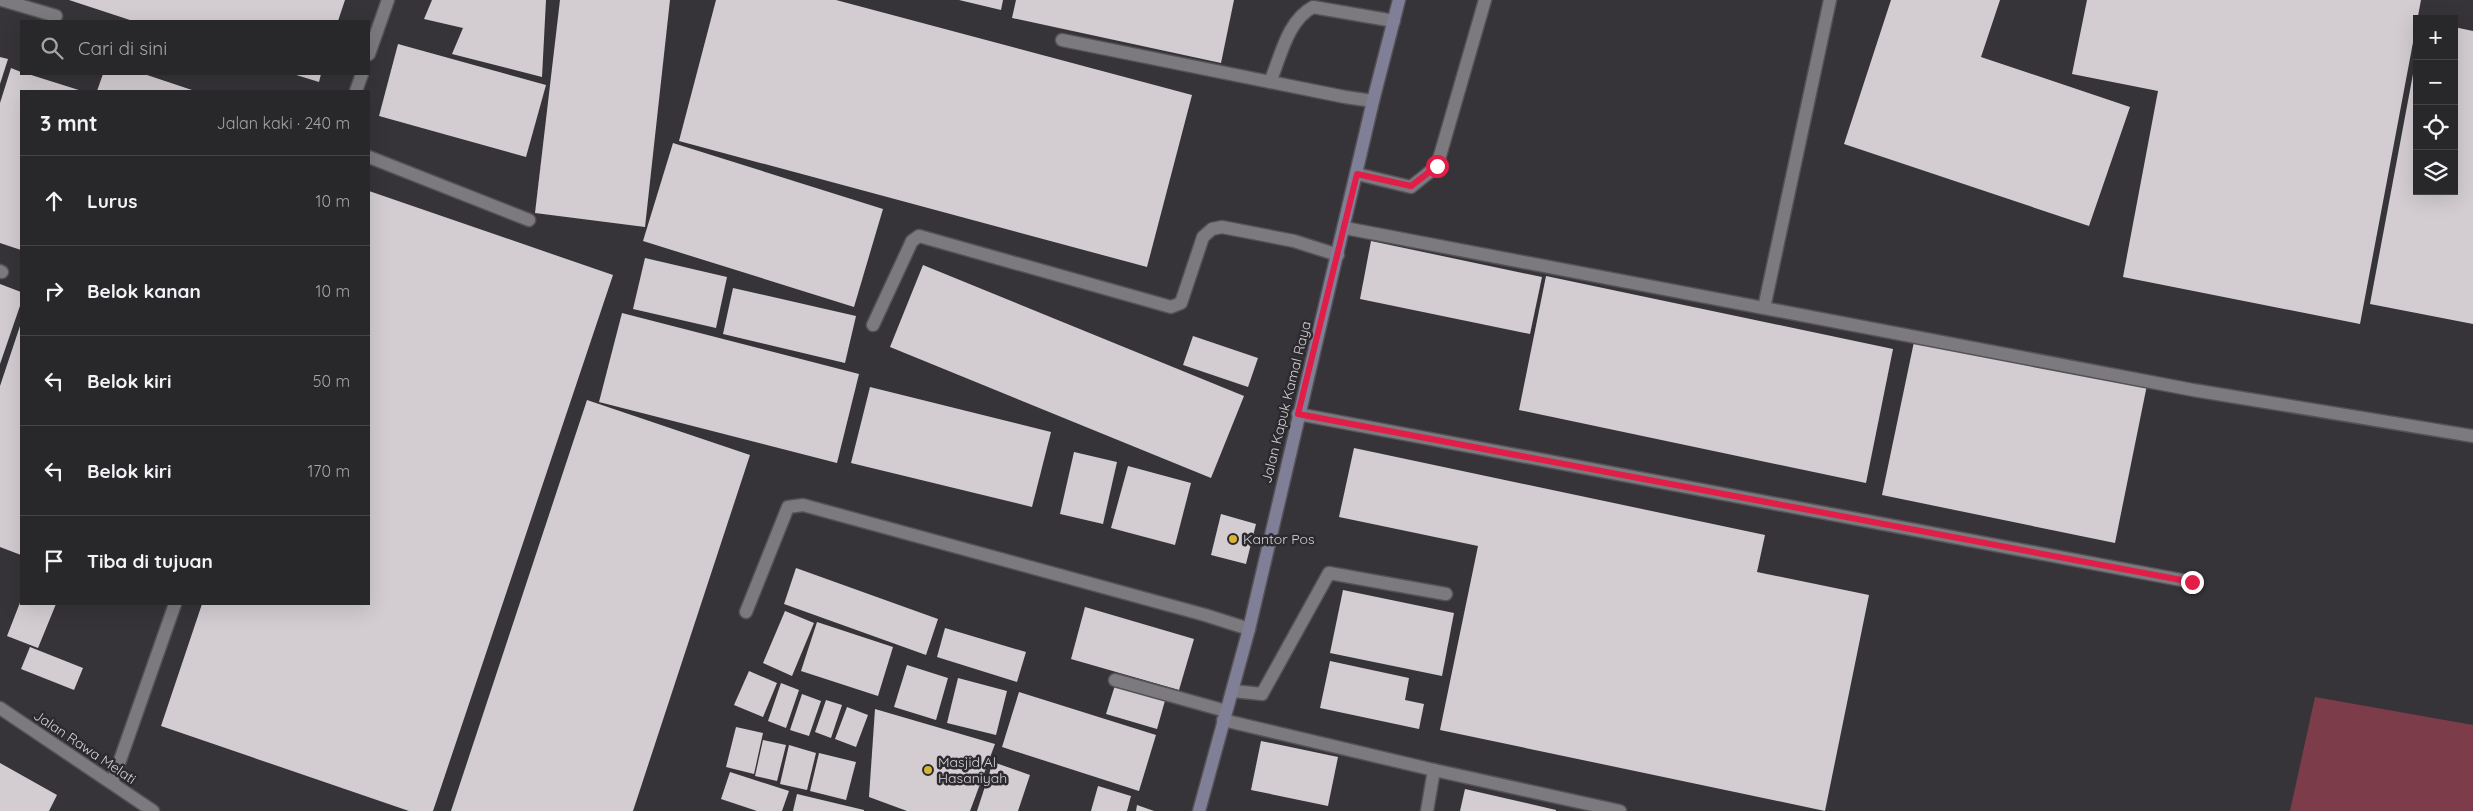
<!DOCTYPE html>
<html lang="id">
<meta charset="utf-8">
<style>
:root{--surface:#28272a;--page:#302f32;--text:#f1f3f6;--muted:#a5a5a8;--line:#444447}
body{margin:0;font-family:Quicksand,sans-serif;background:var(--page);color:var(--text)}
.controls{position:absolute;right:15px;top:15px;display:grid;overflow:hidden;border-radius:0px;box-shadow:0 5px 20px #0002}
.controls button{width:45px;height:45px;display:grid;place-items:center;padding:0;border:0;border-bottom:1px solid var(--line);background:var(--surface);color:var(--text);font:25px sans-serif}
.stop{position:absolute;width:15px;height:15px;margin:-11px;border:4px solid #e11d48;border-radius:50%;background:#fff}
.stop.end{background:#e11d48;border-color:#fff;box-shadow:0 1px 5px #0008}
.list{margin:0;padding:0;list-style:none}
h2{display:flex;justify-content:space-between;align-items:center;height:65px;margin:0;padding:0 20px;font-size:21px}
h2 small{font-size:16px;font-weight:400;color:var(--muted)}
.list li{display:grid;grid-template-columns:32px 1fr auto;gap:15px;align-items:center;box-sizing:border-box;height:90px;padding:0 20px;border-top:1px solid var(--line)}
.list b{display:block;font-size:19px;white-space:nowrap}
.list em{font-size:16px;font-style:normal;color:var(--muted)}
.icon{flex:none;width:28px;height:28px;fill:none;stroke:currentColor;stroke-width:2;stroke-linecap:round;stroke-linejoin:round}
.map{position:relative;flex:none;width:2473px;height:811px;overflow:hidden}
.search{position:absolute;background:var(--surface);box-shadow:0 5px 20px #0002;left:20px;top:20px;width:350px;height:55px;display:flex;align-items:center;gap:12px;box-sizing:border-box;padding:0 18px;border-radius:0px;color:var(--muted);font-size:19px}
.panel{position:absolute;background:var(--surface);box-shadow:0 5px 20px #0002;left:20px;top:90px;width:350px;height:515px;border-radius:0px}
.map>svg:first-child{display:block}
.green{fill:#7c3c4a}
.building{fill:#d3cdd1}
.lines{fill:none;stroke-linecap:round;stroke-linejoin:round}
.service-casing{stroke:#545256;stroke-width:15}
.minor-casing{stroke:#545256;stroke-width:15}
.secondary-casing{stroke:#545256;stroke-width:15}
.service{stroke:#7d7a7f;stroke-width:12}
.minor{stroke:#7d7a7f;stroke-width:12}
.secondary{stroke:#807f98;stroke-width:12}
.route{stroke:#e11d48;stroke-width:6}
.poi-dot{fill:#d5b534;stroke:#2c2a2e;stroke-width:2}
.labels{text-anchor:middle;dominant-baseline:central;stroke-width:5;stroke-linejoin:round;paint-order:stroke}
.street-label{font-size:14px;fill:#d4d2d5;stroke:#2c2a2e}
.poi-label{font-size:14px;fill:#d4d2d5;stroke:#2c2a2e;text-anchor:start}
</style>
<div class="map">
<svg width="2473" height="811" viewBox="0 0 2473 811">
<rect width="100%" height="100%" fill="#363438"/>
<path class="green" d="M2315,697L2473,725V811H2290Z"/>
<g class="building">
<path d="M69,0H345L338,21H133Z"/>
<path d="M432,0H546L542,77L452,54L463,28L424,19Z"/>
<path d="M560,0H670L645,227L535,213Z"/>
<path d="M716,0H836L1192,95L1147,267L679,141Z"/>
<path d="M959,0H1003L1001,10Z"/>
<path d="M1016,0H1234L1221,63L1012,18Z"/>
<path d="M1891,0H2000L1981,57L2130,107L2089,226L1844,144Z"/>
<path d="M2087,0H2421L2360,324L2123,277L2158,91L2072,74Z"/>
<path d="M2454,27L2473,31V324L2370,304L2416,58L2417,191H2454Z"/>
<path d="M398,44L546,85L526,157L379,116Z"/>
<path d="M0,57L8,59L0,84Z"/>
<path d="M11,68L21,72V74H28L82,91H21V250L0,243V103Z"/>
<path d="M103,74H144L195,91H97Z"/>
<path d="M293,74H321L319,82Z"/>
<path d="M673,143L883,209L854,307L643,241Z"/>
<path d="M369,191L613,275L433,811H409L161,726L202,604H369Z"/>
<path d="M1371,241L1542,277L1530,334L1360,299Z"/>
<path d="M645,258L727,277L716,328L633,309Z"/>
<path d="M923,265L1244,396L1211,478L890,347Z"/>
<path d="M1546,276L1893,349L1866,483L1519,410Z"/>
<path d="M0,284L21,292V303L0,364Z"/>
<path d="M733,288L856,316L845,363L723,334Z"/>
<path d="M622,313L859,374L837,463L599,402Z"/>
<path d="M21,323V555L0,547V386Z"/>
<path d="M1193,336L1258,358L1248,387L1183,365Z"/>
<path d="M1915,337L2147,385L2115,543L1882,495Z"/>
<path d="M870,387L1051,432L1032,507L851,463Z"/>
<path d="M587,400L750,455L633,811H451Z"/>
<path d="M1354,448L1765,535L1757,572L1869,595L1825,811L1440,730L1478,546L1339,517Z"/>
<path d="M1074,452L1117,462L1103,524L1060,514Z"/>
<path d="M1128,466L1191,483L1175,545L1111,528Z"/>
<path d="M1221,514L1256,524L1246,564L1211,555Z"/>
<path d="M796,568L938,619L926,655L784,604Z"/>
<path d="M1343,590L1454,613L1442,676L1330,653Z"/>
<path d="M21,600V604H56L38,648L7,636Z"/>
<path d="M1085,607L1194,639L1179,690L1071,659Z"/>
<path d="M785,611L814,623L792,676L763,663Z"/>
<path d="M817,622L893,647L878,696L801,671Z"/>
<path d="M945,628L1026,652L1017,682L937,657Z"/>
<path d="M30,647L83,668L74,690L21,669Z"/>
<path d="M1330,661L1409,678L1405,700L1424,704L1419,729L1320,708Z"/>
<path d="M907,665L948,678L936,720L894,707Z"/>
<path d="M749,671L777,683L763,717L734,705Z"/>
<path d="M958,678L1007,691L996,735L947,723Z"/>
<path d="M1116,682L1166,697L1157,729L1106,714Z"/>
<path d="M781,683L799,690L786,728L768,721Z"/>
<path d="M1019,692L1156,735L1139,791L1002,747Z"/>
<path d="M802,694L821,701L809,736L790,730Z"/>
<path d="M826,700L842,705L831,738L815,732Z"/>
<path d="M847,707L868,715L856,747L835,739Z"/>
<path d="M875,709L995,744L970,811H907L869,797Z"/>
<path d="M736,727L763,733L754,774L726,767Z"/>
<path d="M763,740L786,745L777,781L755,776Z"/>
<path d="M1261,741L1338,757L1328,806L1251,790Z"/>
<path d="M789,745L816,753L807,790L780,784Z"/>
<path d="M819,753L856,762L846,800L810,791Z"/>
<path d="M993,762L1030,775L1018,811H977Z"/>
<path d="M0,763L57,795L49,811H0Z"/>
<path d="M730,772L789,791L782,811H757L721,799Z"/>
<path d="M1098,786L1131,796L1127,811H1091Z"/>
<path d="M1465,789L1556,810V811H1460Z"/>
<path d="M797,794L864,810V811H793Z"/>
<path d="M1137,805L1154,811H1136Z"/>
</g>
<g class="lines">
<g class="service-casing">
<g id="service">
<path d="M2,0L56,16"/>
<path d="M1062,40L1345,97L1373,101"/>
<path d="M369,54L388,0"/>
<path d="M1270,82C1281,56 1287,21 1313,7L1394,21"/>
<path d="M356,91L362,74"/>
<path d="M369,157L529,220"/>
<path d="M1357,174L1411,187L1437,166L1485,0"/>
<path d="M1345,228L2193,390L2473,436"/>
<path d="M0,271L2,272"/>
<path d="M1764,308L1830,0"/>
<path d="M873,325L912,241L919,236L1171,307L1181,303L1203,237L1212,229L1222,227L1294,241L1338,255"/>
<path d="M1298,414L2192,582"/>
<path d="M746,612L788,507L803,505L1205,615L1249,629"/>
<path d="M1233,691L1262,694L1329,573L1446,594"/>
<path d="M0,708L153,811"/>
<path d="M1223,720L1434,770L1620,811"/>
<path d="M112,783L175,604"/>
<path d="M1427,811L1434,770"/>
</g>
</g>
<g class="minor-casing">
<path id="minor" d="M1115,680L1226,711"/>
</g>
<g class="secondary-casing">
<path id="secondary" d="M1199,811L1249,629L1373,101L1399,0"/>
</g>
<use href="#service" class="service"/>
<use href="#minor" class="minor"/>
<use href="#secondary" class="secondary"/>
</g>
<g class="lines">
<path class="route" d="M1437,166L1411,186L1357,174L1298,414L2192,582"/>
</g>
<g class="poi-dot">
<circle cx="1233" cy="539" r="5"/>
<circle cx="928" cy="770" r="5"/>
</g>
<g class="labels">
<g class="street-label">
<text transform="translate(1286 402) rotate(-76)">Jalan Kapuk Kamal Raya</text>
<text transform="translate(85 747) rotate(34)">Jalan Rawa Melati</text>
</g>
<g class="poi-label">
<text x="1243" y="539">Kantor Pos</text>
<text x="938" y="762">Masjid Al<tspan x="938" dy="16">Hasaniyah</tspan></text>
</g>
</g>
</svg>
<div class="controls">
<button>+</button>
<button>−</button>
<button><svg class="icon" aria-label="locate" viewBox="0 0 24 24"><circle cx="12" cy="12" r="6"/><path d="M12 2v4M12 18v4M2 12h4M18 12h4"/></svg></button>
<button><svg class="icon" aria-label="layers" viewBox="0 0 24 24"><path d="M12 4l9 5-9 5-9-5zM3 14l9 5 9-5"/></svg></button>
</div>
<div class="stop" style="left:1437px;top:166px"></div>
<div class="stop end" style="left:2192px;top:582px"></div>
<div class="search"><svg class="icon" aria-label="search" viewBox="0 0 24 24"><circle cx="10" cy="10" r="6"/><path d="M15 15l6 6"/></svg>Cari di sini</div>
<section class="panel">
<h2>3 mnt<small>Jalan kaki · 240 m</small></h2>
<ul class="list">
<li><svg class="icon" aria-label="ahead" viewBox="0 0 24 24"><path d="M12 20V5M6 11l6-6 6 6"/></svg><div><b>Lurus</b></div><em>10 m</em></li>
<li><svg class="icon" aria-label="right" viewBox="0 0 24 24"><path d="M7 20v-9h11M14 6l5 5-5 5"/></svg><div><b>Belok kanan</b></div><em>10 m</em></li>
<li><svg class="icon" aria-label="left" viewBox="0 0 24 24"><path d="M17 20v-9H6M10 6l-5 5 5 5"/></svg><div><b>Belok kiri</b></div><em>50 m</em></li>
<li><svg class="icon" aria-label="left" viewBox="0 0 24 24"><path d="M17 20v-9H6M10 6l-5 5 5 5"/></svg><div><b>Belok kiri</b></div><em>170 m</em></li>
<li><svg class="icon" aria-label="arrive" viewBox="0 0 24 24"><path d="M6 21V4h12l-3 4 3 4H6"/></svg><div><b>Tiba di tujuan</b></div></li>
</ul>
</section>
</div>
